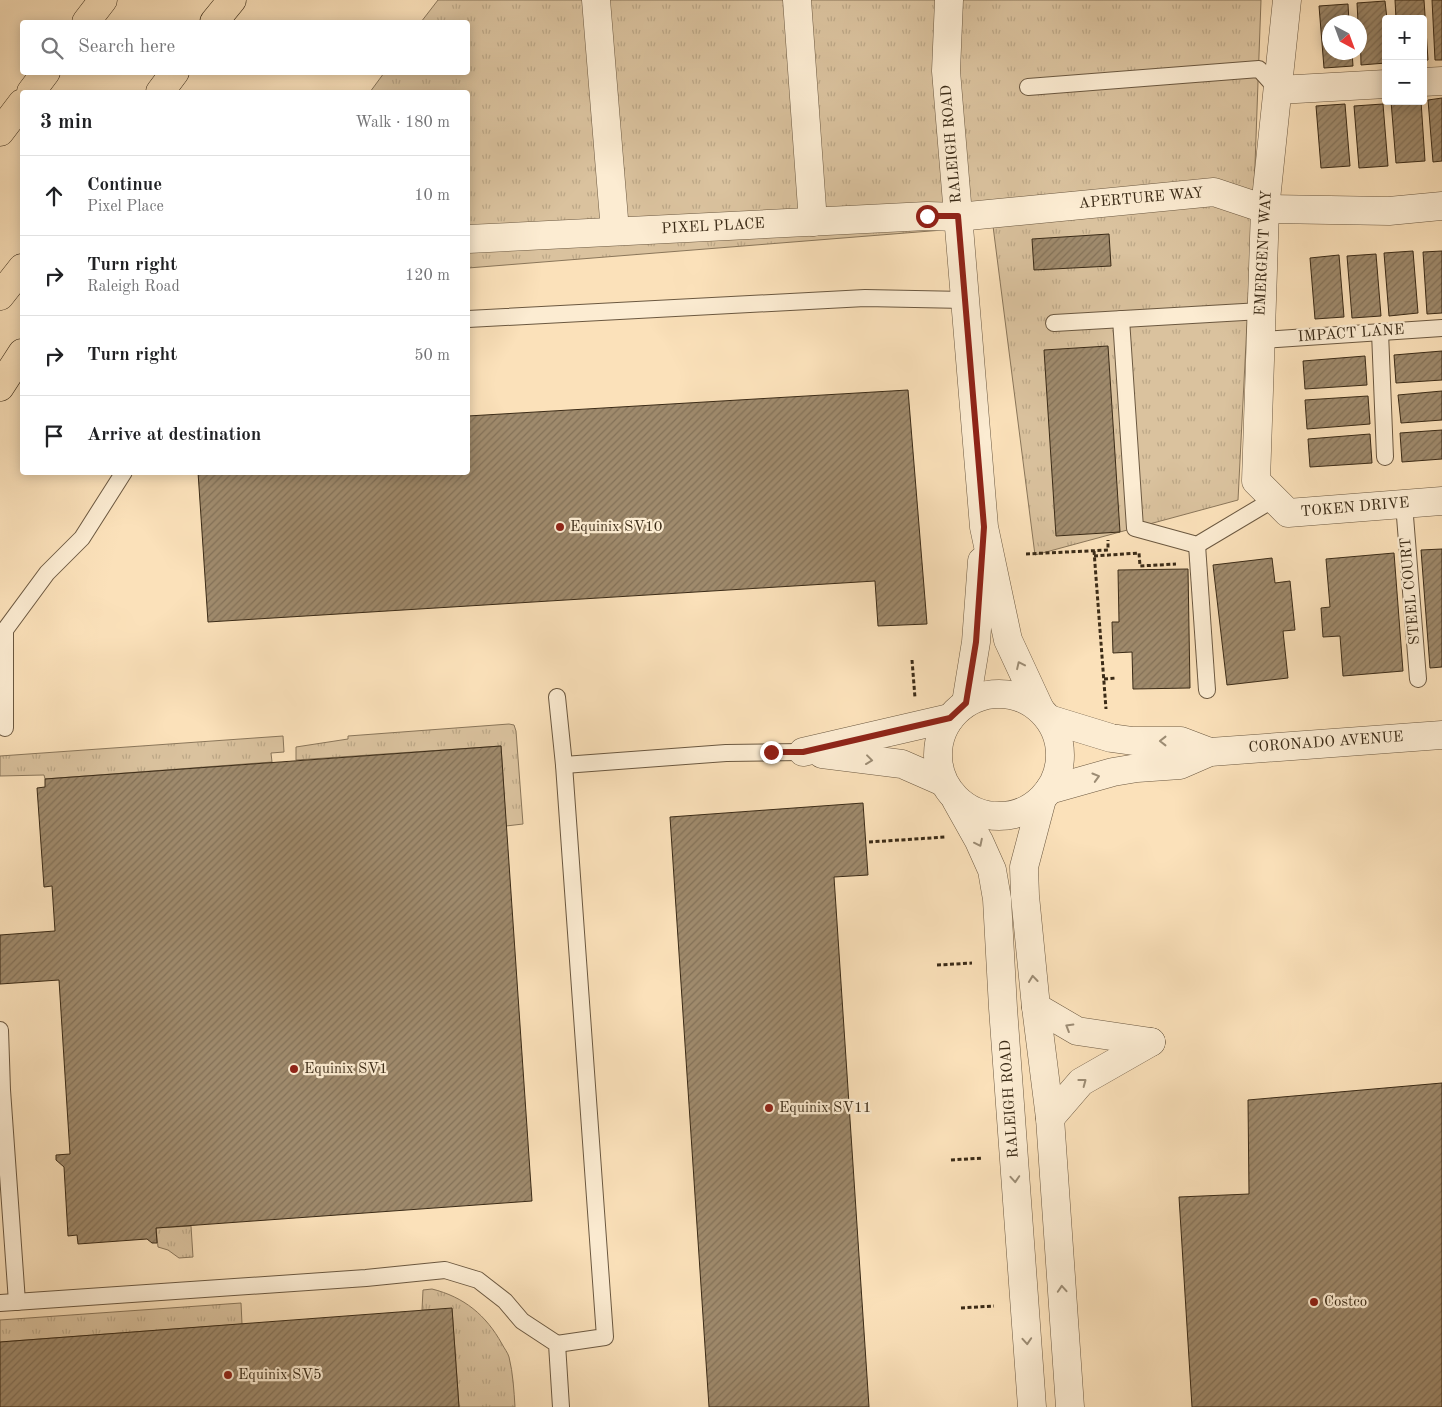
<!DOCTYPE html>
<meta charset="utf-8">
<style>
:root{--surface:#fff;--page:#f2f2f2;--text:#202124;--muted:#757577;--line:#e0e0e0}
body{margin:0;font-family:"Old Standard TT",serif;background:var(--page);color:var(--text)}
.controls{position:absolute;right:15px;top:15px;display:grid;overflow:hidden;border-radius:5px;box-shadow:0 2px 12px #0003}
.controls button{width:45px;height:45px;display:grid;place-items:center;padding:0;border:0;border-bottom:1px solid var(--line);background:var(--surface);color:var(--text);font:25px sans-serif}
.compass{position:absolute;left:1322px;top:15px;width:45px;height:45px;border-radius:50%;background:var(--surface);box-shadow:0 2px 12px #0003;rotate:139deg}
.stop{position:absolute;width:15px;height:15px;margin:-11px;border:4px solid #8f2418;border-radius:50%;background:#fff}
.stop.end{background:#8f2418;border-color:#fff;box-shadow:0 1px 5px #0008}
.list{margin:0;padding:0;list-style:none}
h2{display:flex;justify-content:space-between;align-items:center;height:65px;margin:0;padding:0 20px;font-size:21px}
h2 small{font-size:16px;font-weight:400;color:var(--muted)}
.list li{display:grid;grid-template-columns:32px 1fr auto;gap:15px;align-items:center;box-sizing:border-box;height:80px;padding:0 20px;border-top:1px solid var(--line)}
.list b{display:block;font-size:19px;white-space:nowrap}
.list p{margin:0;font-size:16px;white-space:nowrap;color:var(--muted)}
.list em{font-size:16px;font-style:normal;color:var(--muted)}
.icon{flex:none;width:28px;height:28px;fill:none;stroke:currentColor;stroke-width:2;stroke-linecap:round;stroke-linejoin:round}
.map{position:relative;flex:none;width:1442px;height:1407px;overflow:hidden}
.search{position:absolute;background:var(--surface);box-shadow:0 2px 12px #0003;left:20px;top:20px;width:450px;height:55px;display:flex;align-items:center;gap:12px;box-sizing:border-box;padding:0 18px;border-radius:5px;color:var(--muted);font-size:19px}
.panel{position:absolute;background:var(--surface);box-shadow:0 2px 12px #0003;left:20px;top:90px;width:450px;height:385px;border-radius:5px}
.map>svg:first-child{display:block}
.grass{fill:url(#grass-tufts);stroke:#8a765a}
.building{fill:url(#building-hatch);stroke:#3b2b17}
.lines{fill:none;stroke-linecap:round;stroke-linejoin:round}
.service-casing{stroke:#6b5840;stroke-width:18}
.minor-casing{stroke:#6b5840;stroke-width:29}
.tertiary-casing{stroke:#6b5840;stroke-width:29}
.motorway-casing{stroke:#3b2b17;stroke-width:29}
.path{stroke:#3b2b17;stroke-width:3;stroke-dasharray:4 2.5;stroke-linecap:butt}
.service{stroke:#fcecd2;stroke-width:16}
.minor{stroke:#fcecd2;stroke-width:28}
.tertiary{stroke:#fcecd2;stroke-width:28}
.motorway{stroke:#fbe1ba;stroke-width:28}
.oneway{stroke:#9c8c74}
.route{stroke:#8f2418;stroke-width:6}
.poi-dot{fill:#8f2418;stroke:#fcecd2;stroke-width:2}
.labels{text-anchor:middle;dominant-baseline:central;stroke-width:4.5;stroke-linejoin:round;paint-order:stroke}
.street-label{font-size:15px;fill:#3b2b17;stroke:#fcecd2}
.poi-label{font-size:15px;fill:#3b2b17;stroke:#fcecd2;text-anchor:start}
</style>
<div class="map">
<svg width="1442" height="1407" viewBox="0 0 1442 1407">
<defs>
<pattern id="grass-tufts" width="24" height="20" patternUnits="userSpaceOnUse" patternTransform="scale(1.25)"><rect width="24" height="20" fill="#dac29e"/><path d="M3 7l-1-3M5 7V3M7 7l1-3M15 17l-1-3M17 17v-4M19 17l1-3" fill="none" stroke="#bca787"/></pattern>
<pattern id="building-hatch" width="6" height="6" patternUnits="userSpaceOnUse" patternTransform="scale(1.25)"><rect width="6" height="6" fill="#9f8a6c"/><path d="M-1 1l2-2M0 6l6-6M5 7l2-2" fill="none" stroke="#837158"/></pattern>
</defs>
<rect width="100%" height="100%" fill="#fbe1ba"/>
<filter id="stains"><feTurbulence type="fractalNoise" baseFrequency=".004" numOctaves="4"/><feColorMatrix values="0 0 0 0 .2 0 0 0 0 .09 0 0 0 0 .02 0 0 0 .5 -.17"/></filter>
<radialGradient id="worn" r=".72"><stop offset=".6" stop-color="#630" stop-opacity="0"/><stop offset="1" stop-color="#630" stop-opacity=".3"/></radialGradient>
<g class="grass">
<path d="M438,0H1261L1255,165L1238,500L1035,555L993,226L468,268V92H370L384,73L468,72V22H421Z"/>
<path d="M509,724L514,725L516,731L523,824L506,826L501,746L296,760V747L348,739V736Z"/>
<path d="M283,736L284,752L271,753L272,762L45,779L44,775L0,776V756Z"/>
<path d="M191,1226L193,1257L179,1258L168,1250L158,1247L156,1228Z"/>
<path d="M432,1289C464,1297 486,1315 502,1344C504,1348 508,1353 509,1357C513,1373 514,1391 515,1407H459L452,1309L422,1310L423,1290Z"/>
<path d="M241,1303L242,1324L0,1342V1320Z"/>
</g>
<g class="building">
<path d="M1395,0H1424L1428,60L1423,61V19H1396Z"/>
<path d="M1432,0H1442V60H1435Z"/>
<path d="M1385,1L1387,19L1386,63L1361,65L1360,22H1358L1357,3Z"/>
<path d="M1348,4L1349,22H1330V52H1352L1353,66L1324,68L1319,6Z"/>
<path d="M1442,98V161L1433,162L1428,100Z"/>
<path d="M1391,101H1421L1425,161L1396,163Z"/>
<path d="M1345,104L1350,166L1321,168L1316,106Z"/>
<path d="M1383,104L1388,166L1359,168L1354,106Z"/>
<path d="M1109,234L1111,266L1034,270L1032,239Z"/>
<path d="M1413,251L1418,313L1389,316L1384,253Z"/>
<path d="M1442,251V313L1427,314L1423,252Z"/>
<path d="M1376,254L1381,316L1352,318L1347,256Z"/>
<path d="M1339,255L1344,317L1315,319L1310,258Z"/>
<path d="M1108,346L1120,532L1056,536L1044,350Z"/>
<path d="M1442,351V380L1396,383L1394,355Z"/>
<path d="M1365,356L1367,385L1305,389L1303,361Z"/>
<path d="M908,390L927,624L878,626L875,581L208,622L198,472H468V416Z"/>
<path d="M1442,391V420L1401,423L1398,395Z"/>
<path d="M1368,396L1370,424L1307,429L1305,400Z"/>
<path d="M1442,430V459L1402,462L1400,433Z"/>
<path d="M1370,434L1372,463L1310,467L1308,439Z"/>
<path d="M1442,549V667L1430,668L1421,550Z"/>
<path d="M1394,553L1403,671L1343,676L1340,636L1323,637L1321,608L1330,607L1326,559Z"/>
<path d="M1272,558L1275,583L1290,581L1295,630L1283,631L1288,678L1227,685L1213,565Z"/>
<path d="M1188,569L1190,688L1133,689L1132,652L1113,653L1112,622H1119L1118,570Z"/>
<path d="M501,746L532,1201L156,1228L157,1243H152L147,1239L78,1244L77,1235L68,1236L64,1167L56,1160V1155L70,1154L59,980L0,984V935L55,931L52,886L44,887L37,788L45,787V779Z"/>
<path d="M863,803L868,875L834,877L869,1407H709L670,817Z"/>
<path d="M1442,1083V1407H1192L1179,1197L1249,1194L1248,1100Z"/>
<path d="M452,1308L459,1407H0V1342Z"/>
</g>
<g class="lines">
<g class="service-casing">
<g id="service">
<path d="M1028,87L1259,69L1278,90"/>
<path d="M468,319L865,298L965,300"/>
<path d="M1121,319L1135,528L1197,545L1274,499"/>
<path d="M1054,323L1261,311"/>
<path d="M1380,332L1385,457"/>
<path d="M1261,340L1442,328"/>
<path d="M1404,504L1418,679"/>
<path d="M1197,545L1207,690"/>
<path d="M557,697L564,765L605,1337L557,1344"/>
<path d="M5,728V630L47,573L82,538L124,472"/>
<path d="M564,765L726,753L803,752"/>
<path d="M0,1030L2,1090L17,1302"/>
<path d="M0,1303L366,1278L445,1270L478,1280L505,1301L522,1321L557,1344L561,1407"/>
</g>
</g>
<g class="minor-casing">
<g id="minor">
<path d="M596,0L615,231"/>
<path d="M797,0L813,222"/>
<path d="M1287,0L1265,209L1256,481L1288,513L1442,501"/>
<path d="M1423,82L1442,81"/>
<path d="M1278,90L1386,84"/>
<path d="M468,239L927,216L958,217L1214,192L1265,209L1389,211L1442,206"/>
</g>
</g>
<g class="tertiary-casing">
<g id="tertiary">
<path d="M949,0L946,71L984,527L1008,640L1040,709"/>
<circle cx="999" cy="755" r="61"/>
<path d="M966,703L976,642L982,561"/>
<path d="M1049,719L1111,738L1133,741H1181L1210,752"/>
<path d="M803,752L950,718"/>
<path d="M822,754L902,764L943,782"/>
<path d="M1049,790L1113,772L1137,768L1180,765L1210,752L1442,735"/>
<path d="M1042,799L1024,867L1025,896L1036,1007L1050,1118L1070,1407"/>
<path d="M956,800L979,841L992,870L997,899L1003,1008L1032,1407"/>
<path d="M1036,1007L1077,1031L1151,1042"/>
<path d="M1050,1118L1081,1082L1151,1042"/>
</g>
</g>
<g class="motorway-casing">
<g id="motorway">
<path d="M86,22L103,0"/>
<path d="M214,22L232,0"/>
<path d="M31,92L46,72"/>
<path d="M160,92L175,72"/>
<path d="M0,132L22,103"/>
<path d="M0,296L22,268"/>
<path d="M0,387L22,353"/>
</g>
</g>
<g class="path">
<path d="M1094,551L1106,709"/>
<path d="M1026,554L1108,550V540"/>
<path d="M1094,556L1139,553L1140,566L1176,564"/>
<path d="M912,660L915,698"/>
<path d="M1104,679L1116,678"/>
<path d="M869,842L946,837"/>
<path d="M937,965L972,963"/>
<path d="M951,1160L983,1158"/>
<path d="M961,1308L994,1306"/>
</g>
<use href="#service" class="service"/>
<use href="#minor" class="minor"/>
<use href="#tertiary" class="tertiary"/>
<use href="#motorway" class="motorway"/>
</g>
<defs><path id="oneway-chevron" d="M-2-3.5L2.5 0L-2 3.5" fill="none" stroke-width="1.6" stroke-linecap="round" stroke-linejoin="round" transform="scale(1.25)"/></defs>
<g class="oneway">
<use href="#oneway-chevron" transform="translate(1020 665) rotate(-115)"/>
<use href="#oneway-chevron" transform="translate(1163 741) rotate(180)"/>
<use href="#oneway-chevron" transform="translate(869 760) rotate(7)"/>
<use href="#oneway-chevron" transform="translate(1096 777) rotate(-16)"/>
<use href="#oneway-chevron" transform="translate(979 843) rotate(64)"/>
<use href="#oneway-chevron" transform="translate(1033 979) rotate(-96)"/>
<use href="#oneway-chevron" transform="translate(1069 1027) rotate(-149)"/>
<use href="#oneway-chevron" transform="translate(1083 1082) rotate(-37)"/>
<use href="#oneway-chevron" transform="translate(1015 1179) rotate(86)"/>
<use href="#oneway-chevron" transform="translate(1062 1289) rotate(-94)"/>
<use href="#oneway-chevron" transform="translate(1027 1341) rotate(86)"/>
</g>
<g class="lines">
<path class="route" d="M771,752H803L950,718L966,703L976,642L984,527L958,216H927"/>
</g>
<g class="poi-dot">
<circle cx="560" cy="527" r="5"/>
<circle cx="294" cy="1069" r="5"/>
<circle cx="769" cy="1108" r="5"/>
<circle cx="1314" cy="1302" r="5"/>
<circle cx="228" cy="1375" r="5"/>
</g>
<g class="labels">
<g class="street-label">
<text transform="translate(952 144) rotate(-95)">RALEIGH ROAD</text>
<text transform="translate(1141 199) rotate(-5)">APERTURE WAY</text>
<text transform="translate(713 227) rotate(-3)">PIXEL PLACE</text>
<text transform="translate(1264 253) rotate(-87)">EMERGENT WAY</text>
<text transform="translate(1351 334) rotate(-4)">IMPACT LANE</text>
<text transform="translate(1355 508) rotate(-5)">TOKEN DRIVE</text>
<text transform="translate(1411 591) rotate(-95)">STEEL COURT</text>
<text transform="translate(1326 743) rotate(-4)">CORONADO AVENUE</text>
<text transform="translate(1010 1099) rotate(-94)">RALEIGH ROAD</text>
</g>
<g class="poi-label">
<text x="570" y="527">Equinix SV10</text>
<text x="304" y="1069">Equinix SV1</text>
<text x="779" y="1108">Equinix SV11</text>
<text x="1324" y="1302">Costco</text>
<text x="238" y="1375">Equinix SV5</text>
</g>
</g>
<rect width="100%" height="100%" filter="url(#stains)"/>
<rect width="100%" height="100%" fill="url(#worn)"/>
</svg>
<div class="controls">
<button>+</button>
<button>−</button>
</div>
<svg class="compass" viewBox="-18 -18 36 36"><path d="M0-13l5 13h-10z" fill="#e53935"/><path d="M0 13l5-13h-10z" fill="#757577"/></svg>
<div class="stop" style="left:927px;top:216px"></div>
<div class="stop end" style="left:771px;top:752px"></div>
<div class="search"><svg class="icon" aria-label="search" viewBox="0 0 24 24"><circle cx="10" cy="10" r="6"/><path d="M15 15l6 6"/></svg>Search here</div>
<section class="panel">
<h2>3 min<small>Walk · 180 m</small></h2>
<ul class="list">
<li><svg class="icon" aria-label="ahead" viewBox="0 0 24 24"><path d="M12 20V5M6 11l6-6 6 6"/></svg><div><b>Continue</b><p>Pixel Place</p></div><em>10 m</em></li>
<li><svg class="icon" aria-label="right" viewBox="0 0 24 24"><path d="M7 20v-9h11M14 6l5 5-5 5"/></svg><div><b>Turn right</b><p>Raleigh Road</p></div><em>120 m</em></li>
<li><svg class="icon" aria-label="right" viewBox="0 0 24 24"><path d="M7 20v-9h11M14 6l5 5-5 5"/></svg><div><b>Turn right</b></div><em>50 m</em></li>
<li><svg class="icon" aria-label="arrive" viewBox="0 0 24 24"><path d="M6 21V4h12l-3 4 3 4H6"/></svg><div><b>Arrive at destination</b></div></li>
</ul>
</section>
</div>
